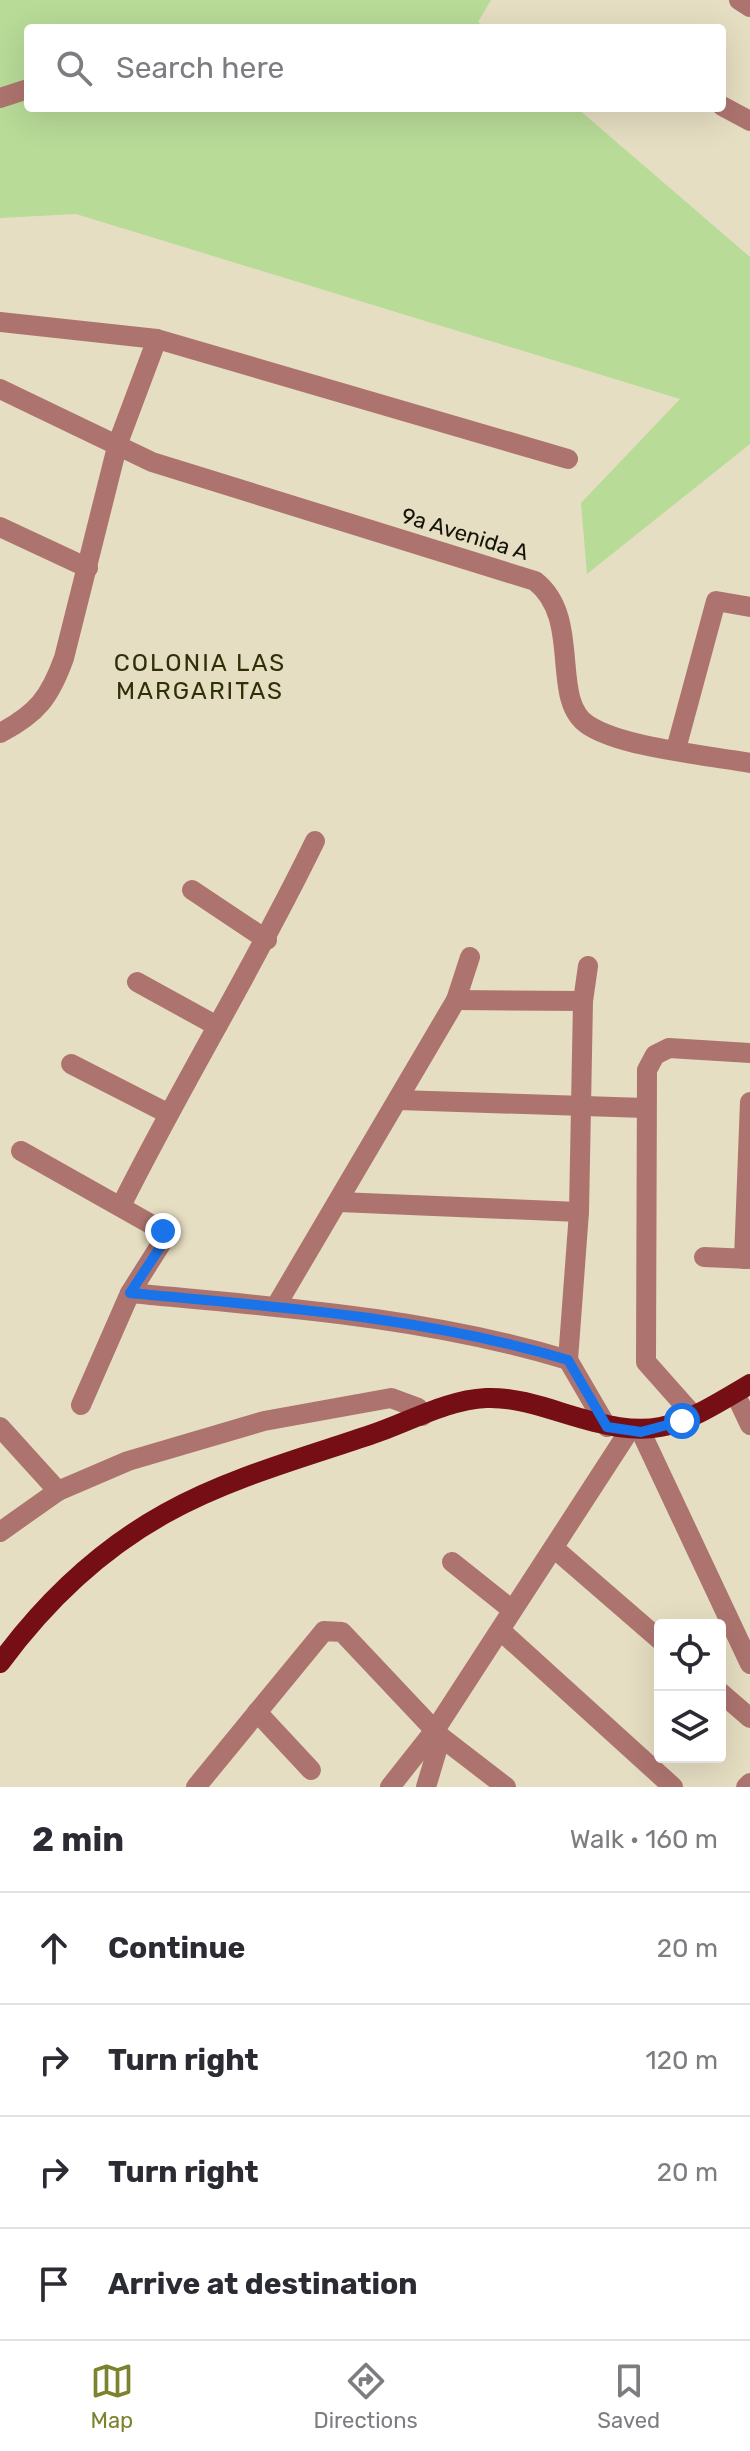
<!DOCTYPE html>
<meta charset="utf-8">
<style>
:root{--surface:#fff;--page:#f2f2f3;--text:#2b2b33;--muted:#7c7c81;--line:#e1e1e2;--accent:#7c822d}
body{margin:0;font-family:Rubik,sans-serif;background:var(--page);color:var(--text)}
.controls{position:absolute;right:24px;bottom:24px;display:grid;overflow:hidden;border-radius:8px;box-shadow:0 8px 32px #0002}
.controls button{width:72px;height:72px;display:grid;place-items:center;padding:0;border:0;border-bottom:2px solid var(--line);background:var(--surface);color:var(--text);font:40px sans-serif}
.stop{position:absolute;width:24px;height:24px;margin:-18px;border:6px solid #1a73e8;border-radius:50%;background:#fff}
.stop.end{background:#1a73e8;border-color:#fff;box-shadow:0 2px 8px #0008}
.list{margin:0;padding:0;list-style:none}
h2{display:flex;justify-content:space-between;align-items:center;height:104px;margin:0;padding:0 32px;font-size:34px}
h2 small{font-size:26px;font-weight:400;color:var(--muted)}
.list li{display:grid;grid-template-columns:52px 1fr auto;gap:24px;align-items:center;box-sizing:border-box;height:112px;padding:0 32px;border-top:2px solid var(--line)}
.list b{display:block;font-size:30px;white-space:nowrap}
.list em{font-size:26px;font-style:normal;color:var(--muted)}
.icon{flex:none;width:44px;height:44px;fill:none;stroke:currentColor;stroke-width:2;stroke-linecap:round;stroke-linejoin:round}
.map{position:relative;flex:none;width:750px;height:1787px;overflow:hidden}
.search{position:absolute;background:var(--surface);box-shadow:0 8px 32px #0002;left:24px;right:24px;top:24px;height:88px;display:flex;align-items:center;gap:20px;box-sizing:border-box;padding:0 28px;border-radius:8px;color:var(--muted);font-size:30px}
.sheet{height:552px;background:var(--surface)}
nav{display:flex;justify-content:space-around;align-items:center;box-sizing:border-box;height:112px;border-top:2px solid var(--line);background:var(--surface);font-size:22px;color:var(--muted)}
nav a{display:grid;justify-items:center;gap:4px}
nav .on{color:var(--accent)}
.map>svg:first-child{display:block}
.green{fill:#b8db98}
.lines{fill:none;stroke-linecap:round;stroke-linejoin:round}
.minor{stroke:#ad746f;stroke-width:20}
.major{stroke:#760e15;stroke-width:20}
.route{stroke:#1a73e8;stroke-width:10}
.labels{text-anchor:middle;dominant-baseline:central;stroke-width:7;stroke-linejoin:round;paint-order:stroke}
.street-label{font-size:22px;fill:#161309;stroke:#e6dec2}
.neighbourhood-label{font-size:24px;letter-spacing:2px;fill:#2e3007;stroke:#e6dec2}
</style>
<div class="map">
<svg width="750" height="1787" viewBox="0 0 750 1787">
<rect width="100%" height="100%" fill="#e6dec2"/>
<path class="green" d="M0,0H491L478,22L485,28H28V108H577L750,257V444L587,574L581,503L680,399L76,214L0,218Z"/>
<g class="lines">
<g class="minor">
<path d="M739,0L750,7"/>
<path d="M0,98L28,89"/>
<path d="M722,106L750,121"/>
<path d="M0,322L157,339L568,459"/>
<path d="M0,389L152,462L535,581C583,618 549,700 588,725C623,748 707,755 750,763"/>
<path d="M0,527L88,568"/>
<path d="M0,733C37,714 50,697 64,658L118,443L157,339"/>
<path d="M676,749L716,601L750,607"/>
<path d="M192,890L267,940"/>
<path d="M137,982L217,1026"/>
<path d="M456,1000L583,1001"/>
<path d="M71,1064L167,1113"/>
<path d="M398,1100L645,1108"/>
<path d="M21,1151L163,1231L166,1236L130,1293L81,1405"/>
<path d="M339,1202L579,1212"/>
<path d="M122,1204C183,1082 255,965 315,841"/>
<path d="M704,1257L750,1259"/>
<path d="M744,1259L750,1102"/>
<path d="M130,1293C277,1307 426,1317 568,1360L607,1427"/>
<path d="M276,1306L456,1000L470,957"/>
<path d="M568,1360L579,1212L583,1001L588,966"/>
<path d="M735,1393L750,1425"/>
<path d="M693,1415L646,1362L647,1070L655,1055L669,1048L750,1053"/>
<path d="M0,1427L58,1491"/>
<path d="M641,1432L750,1664"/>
<path d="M0,1532L58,1491L128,1461L264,1421L391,1398L418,1408L422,1416"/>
<path d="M555,1549L660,1640"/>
<path d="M452,1562L512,1610"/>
<path d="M501,1631L673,1787"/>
<path d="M720,1692L750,1718"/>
<path d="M257,1712L311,1770"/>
<path d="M196,1787L324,1631L342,1632L441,1737L506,1787"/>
<path d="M390,1787L435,1730L629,1431"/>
<path d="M426,1787L441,1737"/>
<path d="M746,1787L750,1783"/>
</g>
<path class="major" d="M0,1663C45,1602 99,1550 166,1513C229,1478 302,1458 370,1435C407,1423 446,1400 486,1398C512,1397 538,1405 563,1413C653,1441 670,1432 750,1384"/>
</g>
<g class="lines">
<path class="route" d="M163,1231L165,1240L130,1293C277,1307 426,1317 568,1360L607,1427L641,1432L682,1421"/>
</g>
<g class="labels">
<g class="street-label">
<text transform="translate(465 534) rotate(17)">9a Avenida A</text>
</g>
<g class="neighbourhood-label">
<text x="200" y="663">COLONIA LAS<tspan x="200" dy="28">MARGARITAS</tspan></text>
</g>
</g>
</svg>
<div class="controls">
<button><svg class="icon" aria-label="locate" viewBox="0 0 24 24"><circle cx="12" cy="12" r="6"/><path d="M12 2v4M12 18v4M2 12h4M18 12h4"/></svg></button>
<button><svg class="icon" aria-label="layers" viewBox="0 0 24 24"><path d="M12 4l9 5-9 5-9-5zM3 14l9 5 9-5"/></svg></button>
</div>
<div class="stop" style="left:682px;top:1421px"></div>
<div class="stop end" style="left:163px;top:1231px"></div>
<div class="search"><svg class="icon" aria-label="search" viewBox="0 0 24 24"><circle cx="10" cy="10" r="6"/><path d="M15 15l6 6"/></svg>Search here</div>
</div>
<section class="sheet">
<h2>2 min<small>Walk · 160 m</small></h2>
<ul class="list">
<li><svg class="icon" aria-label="ahead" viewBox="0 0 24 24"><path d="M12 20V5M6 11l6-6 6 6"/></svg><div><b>Continue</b></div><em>20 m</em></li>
<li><svg class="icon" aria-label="right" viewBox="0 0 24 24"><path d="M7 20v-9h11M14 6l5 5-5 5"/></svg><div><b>Turn right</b></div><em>120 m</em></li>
<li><svg class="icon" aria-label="right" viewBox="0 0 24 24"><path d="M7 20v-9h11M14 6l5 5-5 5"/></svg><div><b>Turn right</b></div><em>20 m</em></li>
<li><svg class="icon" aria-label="arrive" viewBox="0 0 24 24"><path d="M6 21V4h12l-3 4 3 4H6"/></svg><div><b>Arrive at destination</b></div></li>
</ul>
</section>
<nav>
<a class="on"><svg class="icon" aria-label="map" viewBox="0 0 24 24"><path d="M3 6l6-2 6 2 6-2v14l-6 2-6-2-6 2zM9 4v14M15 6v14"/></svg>Map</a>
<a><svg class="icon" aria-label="directions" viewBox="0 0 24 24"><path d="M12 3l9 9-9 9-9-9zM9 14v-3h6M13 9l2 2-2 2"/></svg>Directions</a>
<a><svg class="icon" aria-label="saved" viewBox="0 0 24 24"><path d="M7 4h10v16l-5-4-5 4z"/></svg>Saved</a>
</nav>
